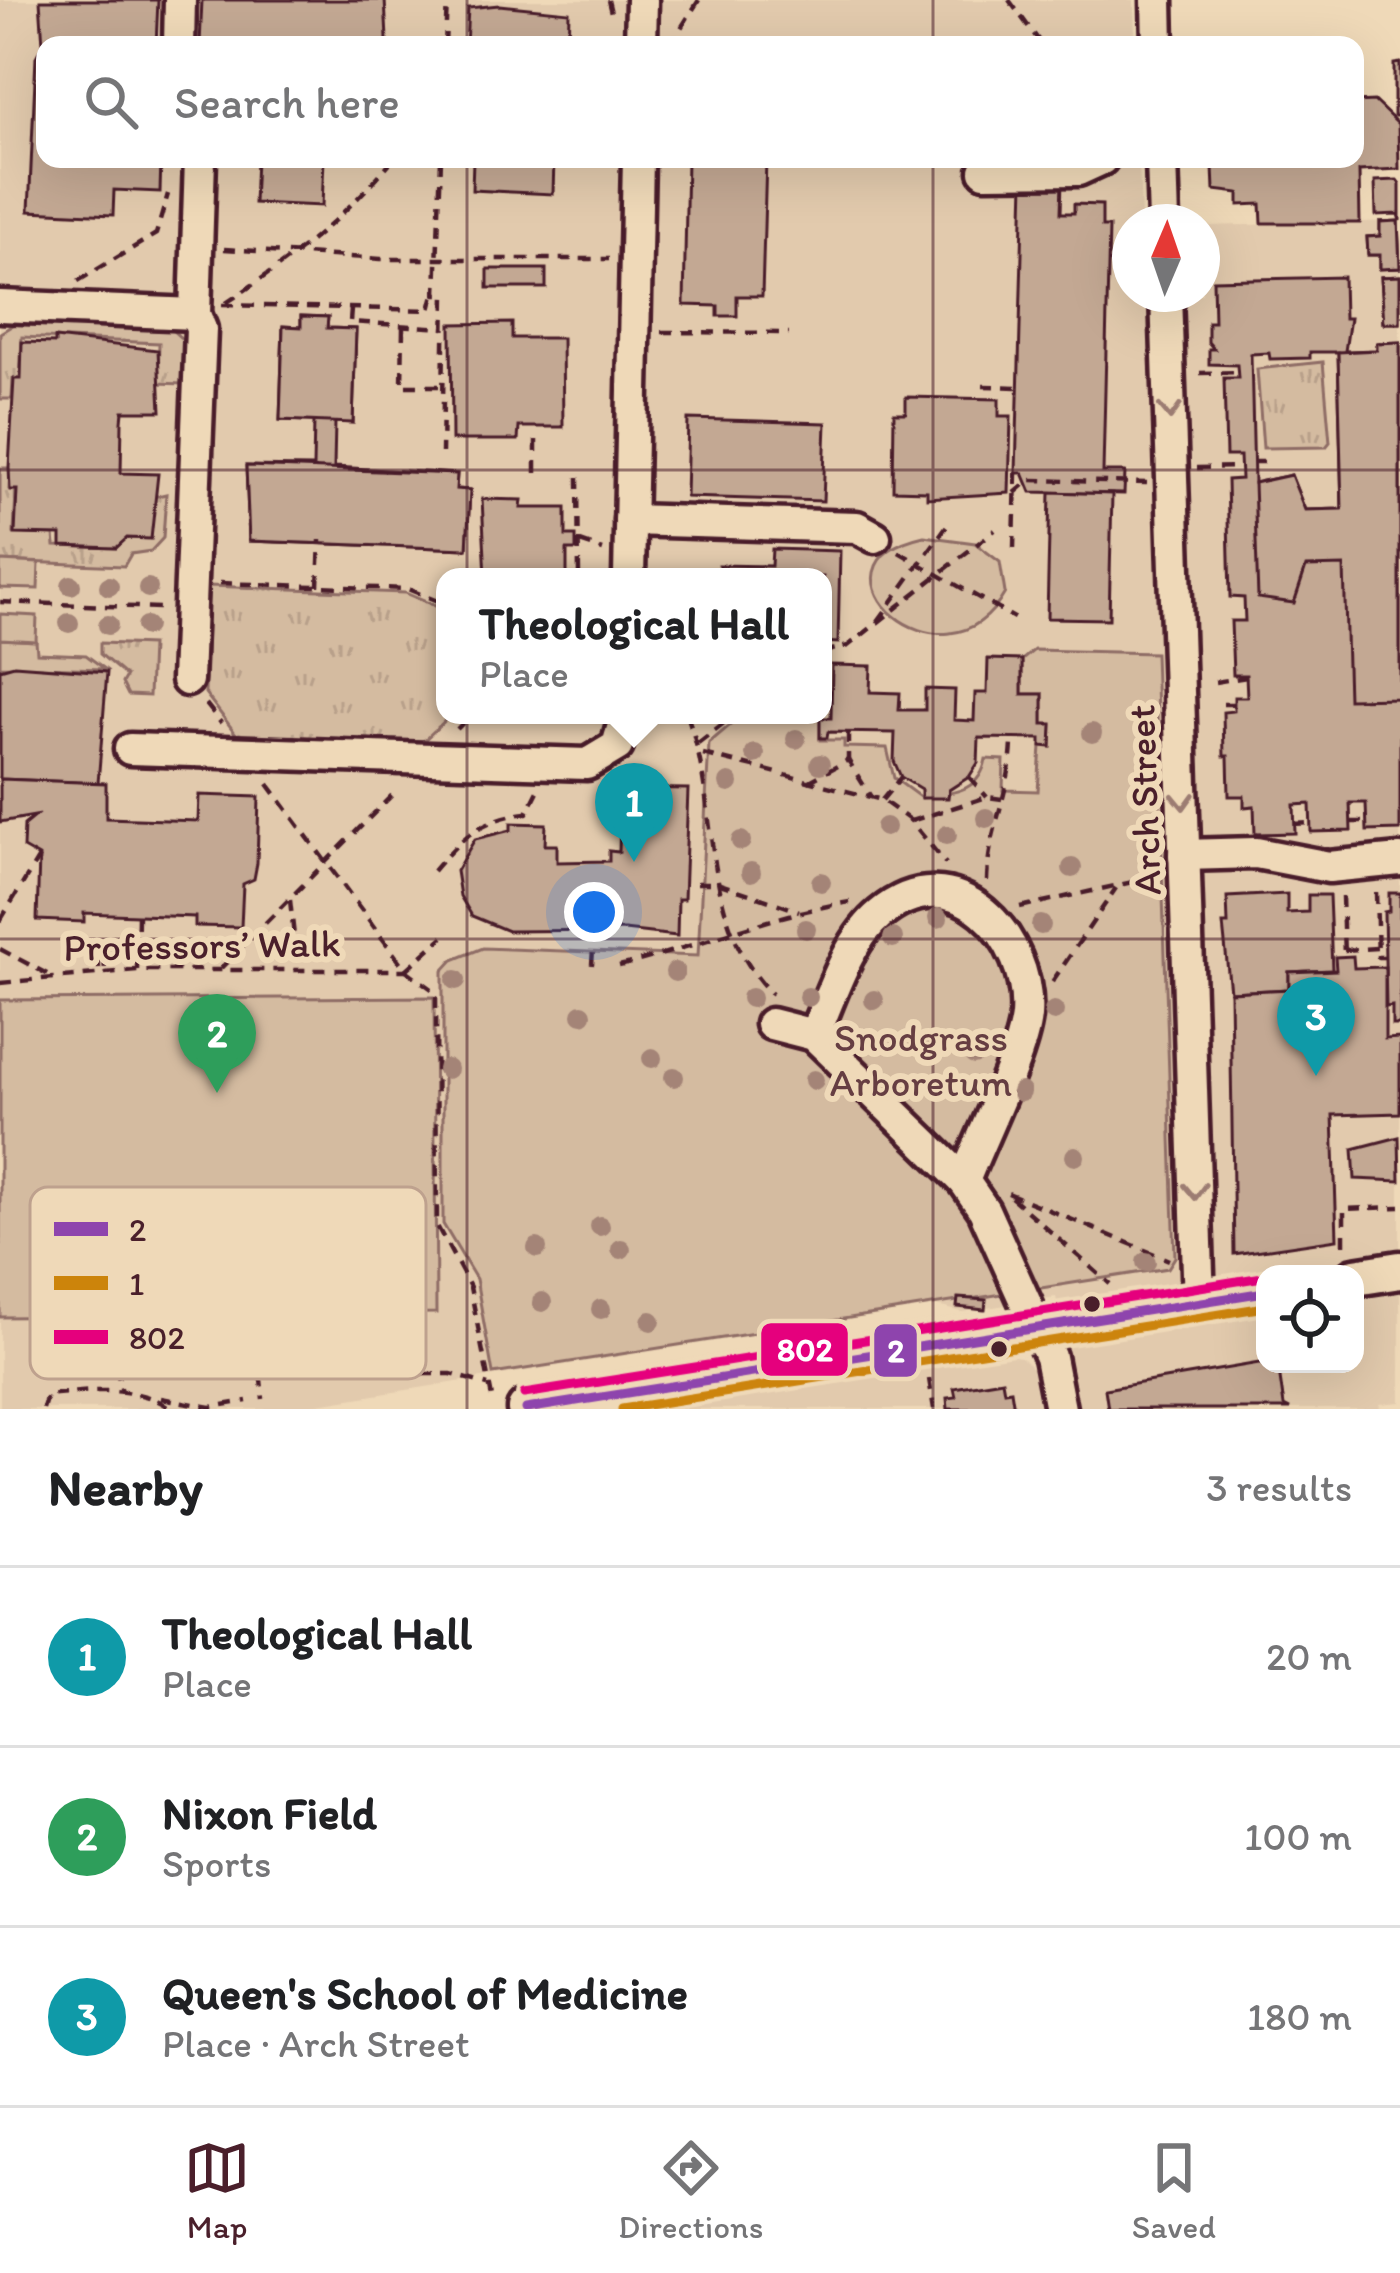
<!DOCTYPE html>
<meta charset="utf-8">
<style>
:root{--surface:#fff;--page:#f2f2f2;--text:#202124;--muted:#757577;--line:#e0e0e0;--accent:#4a1f2b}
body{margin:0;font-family:Itim,sans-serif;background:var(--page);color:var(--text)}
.controls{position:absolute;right:36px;bottom:36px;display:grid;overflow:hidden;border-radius:24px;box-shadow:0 12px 48px #0002}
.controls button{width:108px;height:108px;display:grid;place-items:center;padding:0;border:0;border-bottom:3px solid var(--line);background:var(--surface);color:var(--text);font:60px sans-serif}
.compass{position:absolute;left:1112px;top:204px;width:108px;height:108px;border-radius:50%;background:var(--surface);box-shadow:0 12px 48px #0002;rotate:2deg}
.you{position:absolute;left:594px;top:912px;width:42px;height:42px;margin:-30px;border:9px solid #fff;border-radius:50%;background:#1a73e8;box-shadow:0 0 0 18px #1a73e833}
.badge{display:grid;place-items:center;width:78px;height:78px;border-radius:50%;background:var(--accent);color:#fff;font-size:39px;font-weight:700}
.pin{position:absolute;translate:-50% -99px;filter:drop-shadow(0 3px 6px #0008)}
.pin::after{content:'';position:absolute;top:63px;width:42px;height:36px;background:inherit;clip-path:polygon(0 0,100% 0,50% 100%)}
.popup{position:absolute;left:436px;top:568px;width:396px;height:156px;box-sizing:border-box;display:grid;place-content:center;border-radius:24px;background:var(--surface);filter:drop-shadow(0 3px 9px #0005);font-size:39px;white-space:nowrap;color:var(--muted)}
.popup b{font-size:45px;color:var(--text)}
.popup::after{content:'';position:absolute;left:50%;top:100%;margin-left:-24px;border:24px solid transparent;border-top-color:var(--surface)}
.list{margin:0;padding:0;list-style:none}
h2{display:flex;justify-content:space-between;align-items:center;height:156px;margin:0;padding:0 48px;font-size:51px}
h2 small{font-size:39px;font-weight:400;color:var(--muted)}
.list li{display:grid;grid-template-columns:78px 1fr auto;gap:36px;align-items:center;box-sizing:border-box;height:180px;padding:0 48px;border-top:3px solid var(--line)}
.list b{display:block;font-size:45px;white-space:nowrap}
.list p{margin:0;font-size:39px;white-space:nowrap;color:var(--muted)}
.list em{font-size:39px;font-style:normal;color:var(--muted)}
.icon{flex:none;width:66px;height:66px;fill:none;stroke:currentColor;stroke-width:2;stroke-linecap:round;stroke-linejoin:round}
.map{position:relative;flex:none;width:1400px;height:1409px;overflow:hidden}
.search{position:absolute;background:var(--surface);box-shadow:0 12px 48px #0002;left:36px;right:36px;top:36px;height:132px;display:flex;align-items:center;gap:30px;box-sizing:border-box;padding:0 42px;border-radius:24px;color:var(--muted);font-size:45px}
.sheet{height:696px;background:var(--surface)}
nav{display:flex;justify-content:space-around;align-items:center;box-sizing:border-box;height:168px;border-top:3px solid var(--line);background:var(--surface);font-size:33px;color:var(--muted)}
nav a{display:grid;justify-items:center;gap:6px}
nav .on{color:var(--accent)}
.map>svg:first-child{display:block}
.built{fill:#e2caad;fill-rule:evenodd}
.grass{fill:url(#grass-tufts);stroke:#8f6d66;stroke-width:3}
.garden{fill:#d4bba0;stroke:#8f6d66;stroke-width:3}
.building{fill:#c3a893;stroke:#4a1f2b;stroke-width:3;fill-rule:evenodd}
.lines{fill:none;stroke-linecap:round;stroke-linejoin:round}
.minor-casing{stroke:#4a1f2b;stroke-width:39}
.major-casing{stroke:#4a1f2b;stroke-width:45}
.path{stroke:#4a1f2b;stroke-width:4.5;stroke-dasharray:12 9;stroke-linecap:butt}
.minor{stroke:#efd9b8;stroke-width:30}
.major{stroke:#efd9b8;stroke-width:36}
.bus-1-casing{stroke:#efd9b8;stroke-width:18}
.bus-2-casing{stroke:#efd9b8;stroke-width:18}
.bus-3-casing{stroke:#efd9b8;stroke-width:18}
.bus-1{stroke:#8e44ad;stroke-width:9}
.bus-2{stroke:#cc840b;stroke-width:9}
.bus-3{stroke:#e5007d;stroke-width:9}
.tree{fill:#a48477}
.oneway{stroke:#9c7c72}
.grid{fill:none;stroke:#4a1f2b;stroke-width:3;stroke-opacity:0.55}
.bus-dot{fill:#4a1f2b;stroke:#efd9b8;stroke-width:4.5}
.labels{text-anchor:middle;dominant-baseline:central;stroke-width:12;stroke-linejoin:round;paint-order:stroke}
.street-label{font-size:39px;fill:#4a1f2b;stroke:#efd9b8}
.park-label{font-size:39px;fill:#663e42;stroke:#efd9b8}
.key{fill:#efd9b8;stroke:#bea18e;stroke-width:3}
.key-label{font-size:33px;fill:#4a1f2b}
.line-badge{stroke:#efd9b8;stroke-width:4.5}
.badge-label{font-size:33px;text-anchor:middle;font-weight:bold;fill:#fff}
</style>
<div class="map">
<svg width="1400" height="1409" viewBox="0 0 1400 1409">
<defs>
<pattern id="grass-tufts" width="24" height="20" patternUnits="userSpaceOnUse" patternTransform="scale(3)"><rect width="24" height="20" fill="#d4bba0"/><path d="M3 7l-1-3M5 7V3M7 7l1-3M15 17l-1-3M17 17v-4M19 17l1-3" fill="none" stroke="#b8a08a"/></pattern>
</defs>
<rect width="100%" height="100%" fill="#efd9b8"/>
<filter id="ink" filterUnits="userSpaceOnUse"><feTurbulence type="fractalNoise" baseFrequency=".00833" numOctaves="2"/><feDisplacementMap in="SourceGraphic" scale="24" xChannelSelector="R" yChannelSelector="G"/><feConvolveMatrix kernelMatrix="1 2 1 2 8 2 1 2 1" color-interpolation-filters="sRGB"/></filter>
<g filter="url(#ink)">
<g class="built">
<path d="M0,0H1134L1135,45H45V159H1139L1141,222H1130V294H1202V226L1400,221V1402L1380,1404L1379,1409H1078L1056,1297L962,1312L937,1306L287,1409H0ZM445,577H823V715H445ZM1265,1274H1355V1364H1265Z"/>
<path d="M1007,1355L1021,1357L1033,1369L1040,1409H666Z"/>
</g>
<g class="grass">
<path d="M26,317L163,322L183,340V384L158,383L159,343L22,337L20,379H13L12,399H0V333Z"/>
<path d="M1323,362L1330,442L1326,447L1263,448L1257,369Z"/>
<path d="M0,468H10L9,489L16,490L14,533L54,535L55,546L116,548L127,538L151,539L153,497L166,494L163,538L151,551L131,554L124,566L0,561Z"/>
<path d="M208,586L405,593L445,610V715H451L420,744L239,738L205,693Z"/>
<path d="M0,639L36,641L37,653L86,655L105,669L0,666Z"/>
<path d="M100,643L151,645L149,696L128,695L122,683L126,676L100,654Z"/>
</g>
<g class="garden">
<path d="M924,536L975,543L1000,562L1005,593C944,700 796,565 924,536Z"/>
<path d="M0,561L39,563L38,589L0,588Z"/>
<path d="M0,614L37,616L36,641L0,639Z"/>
<path d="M1034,650L1155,653L1175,1257L1168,1268L493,1374L476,1279L443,1224V971L453,960L483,948L698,956L709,743L742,715H820V740H844V747L887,748L894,778L921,798C951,793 980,793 986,759L1004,760L1003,790L1038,791L1041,746H1051L1052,725L1043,724V694H1022V660Z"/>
<path d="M434,997L436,1313L0,1317V1000Z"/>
</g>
<g class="building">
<path d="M40,0H158L156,45H45V159H161L160,192L114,190L113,215L29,211L36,57L43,44Z"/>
<path d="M202,0H385L387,39L385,45H200Z"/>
<path d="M499,5L569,12L568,45H466L468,8Z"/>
<path d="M1400,63V116H1394V64Z"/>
<path d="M1374,101L1398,124L1399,169L1359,171L1360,223H1262L1261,204L1239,205V193L1214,190L1213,167H1206V159H1355V102Z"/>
<path d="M256,159H324L322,206L254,203Z"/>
<path d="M473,159H554L553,194L472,190Z"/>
<path d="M687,159H766L762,296H737V316H718V306L684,305Z"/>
<path d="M1397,180L1400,184V221L1398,214L1376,215L1375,181Z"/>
<path d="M1024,181H1062L1061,213H1074V204L1102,205V227H1109L1103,472H1125L1124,494L1031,492L1023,473H1016Z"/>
<path d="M1398,221L1400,268L1380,269V255H1368L1367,237L1380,236V222Z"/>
<path d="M1398,221L1400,268L1380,269V255H1368L1367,237L1380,236V222Z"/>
<rect x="488" y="269" width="58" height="19"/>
<path d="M1400,276V323H1384L1381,277Z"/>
<path d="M1400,276V323H1384L1381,277Z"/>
<path d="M1343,277L1344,318H1350L1345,351L1377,350V343L1400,342V830L1367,831L1366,803H1350L1351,831L1311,832L1310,804L1294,805L1295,833L1255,834L1254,806L1244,807V796H1229L1228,756H1224L1223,712L1234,711V697H1247L1246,675H1233L1231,621H1245L1244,598L1230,597L1227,480L1241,479L1240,456H1226L1224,378H1238L1237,365L1209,364V349H1214L1208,342V322H1214L1213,280ZM1310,352H1338L1342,509L1305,510L1291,475L1254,483L1251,354L1269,353L1270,359L1310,358Z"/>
<path d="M301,316L328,317L327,328L356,329L353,423L335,422L334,467L457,474L456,489L470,490L467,549L249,541L246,466L313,467L314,421L280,420L283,326L301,327Z"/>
<path d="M301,316L328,317L327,328L356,329L353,423L280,420L283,326L301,327Z"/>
<path d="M512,323V338H562L563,427H519L518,440H452L451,324Z"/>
<path d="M55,338L158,350L161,411H123L122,421L121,473L158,474L151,539L127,538L116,548L61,546V535L15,534L17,490H10L9,467L14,379H21L22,342L55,343Z"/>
<path d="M1400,342V698L1348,699L1344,566L1306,567L1294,603L1258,598L1254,483L1291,475L1305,510L1342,509L1338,352L1377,350V343Z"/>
<path d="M906,397L999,399V416H1011L1009,493L927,498V491L893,490L894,413H906Z"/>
<path d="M688,419L826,423L823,501L686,497Z"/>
<path d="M246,466L457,474L456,489L470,490L467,549L249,541Z"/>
<path d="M1050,492L1112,494L1109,619L1047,618Z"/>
<path d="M482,499L522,500L521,508H566V536H576V550H567V577H486Z"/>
<path d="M772,549L840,551L838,643L823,642V577H719V565L771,566Z"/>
<path d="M988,659L1022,660V694H1043V724H1052L1051,747L1041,746V739L979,738L978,763L969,777L949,790L948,798H921V789L901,777L894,761L895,733L828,732L827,738H820V718H831L832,665L871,666L870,692L900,693L899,710H925V689L955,690L954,720L974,721L975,693H987Z"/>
<path d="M14,665L107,672L98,783L0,779V669Z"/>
<path d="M0,779L106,783V818L198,821L199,795L259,797L257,863L254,879L243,884L241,927L195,926V917L138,915L84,913V922L37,920L39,857L23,848L24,825L35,816L0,822Z"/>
<path d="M621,788L688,789L684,899H678L677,936L624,930L508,931L472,916L460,896L456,871L475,839L511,830V823L546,824L545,845H557V862L609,861V851L619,852Z"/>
<path d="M1389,893H1400V1025H1392V1006L1386,1007L1384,912L1389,911Z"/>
<path d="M1287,894V913L1308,912V895H1329L1332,970L1289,972V989L1230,992L1223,924H1228L1227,897Z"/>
<path d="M1353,956L1354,968L1385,967V1039L1400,1038V1113L1333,1115L1337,1239L1234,1254L1230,992L1289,989V972L1336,970L1335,957Z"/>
<path d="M1399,1137L1400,1181L1355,1179L1353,1149Z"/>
<path d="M958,1298L986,1300L985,1310L957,1307Z"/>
<path d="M1265,1362L1278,1364L1284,1406L1290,1409H1108L1105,1389Z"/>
<path d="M1002,1380L1004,1391L1011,1390L1014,1409H948L947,1398L956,1397L954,1388Z"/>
</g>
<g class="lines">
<g class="minor-casing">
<g id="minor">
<path d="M1157,0L1158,45"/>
<path d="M179,45L180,0"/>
<path d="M641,45L642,0"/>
<path d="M1162,159L1164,222"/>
<path d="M985,171L1078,170L1102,159"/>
<path d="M1166,294L1199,1304"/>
<path d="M0,306L195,314"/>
<path d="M630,520L857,527L875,537"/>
<path d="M629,577L638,159"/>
<path d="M187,680L201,329L195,314L200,159"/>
<path d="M130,749L587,764L617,746L626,715"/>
<path d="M1184,855L1256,853L1329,867L1400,860"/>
<path d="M771,1024L814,1035L964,1181L984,1210L1050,1357L1060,1409"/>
<path d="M814,1035C831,997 847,941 880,914C954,852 1032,937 1026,1016C1022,1056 980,1139 964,1181"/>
</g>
</g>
<g class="major-casing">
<g id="major">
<path d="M1355,1277L1400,1270"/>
<path d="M526,1409L1265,1292"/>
</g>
</g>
<g class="path">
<path d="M608,0L612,17"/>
<path d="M1009,0L1042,45"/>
<path d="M445,45L447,0"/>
<path d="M670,45L699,0"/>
<path d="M441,159L436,294H445L442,453"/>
<path d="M224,249L381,259H609"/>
<path d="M78,281L156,234L168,194"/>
<path d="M226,303C291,260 343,219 393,159"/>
<path d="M222,305L430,310L434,294"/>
<path d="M351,309L350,322L444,328"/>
<path d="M403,327L402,386H443"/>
<path d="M662,332L789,333"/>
<path d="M1200,373L1238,372"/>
<path d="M983,386L1017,387"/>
<path d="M536,440V473"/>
<path d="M1254,462H1264"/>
<path d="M1197,468L1240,467"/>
<path d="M578,477L579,577"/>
<path d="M1015,493L1030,480L1147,483"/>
<path d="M580,542L603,550"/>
<path d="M1014,548L1016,473"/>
<path d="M899,552L1014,618"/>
<path d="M220,583L408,589L445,604"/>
<path d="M318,586L320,540"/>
<path d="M0,602L162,608"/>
<path d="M878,621L951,520"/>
<path d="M823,652L848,646L995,530"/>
<path d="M1215,682L1247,677"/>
<path d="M206,704L221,723"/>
<path d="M1223,704H1234"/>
<path d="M687,715C721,804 698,921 772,994"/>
<path d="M457,729L471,715"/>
<path d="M848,732V760"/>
<path d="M698,743L734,715"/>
<path d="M703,754L882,800L911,821L946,864"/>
<path d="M969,777L987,797"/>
<path d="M808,782L848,760L871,797"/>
<path d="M268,784L406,970L436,992L437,1226L470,1287L493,1403"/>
<path d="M882,800L901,777"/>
<path d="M911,821L987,797L1002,799"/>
<path d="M1350,822H1366"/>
<path d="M1294,824L1310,823"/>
<path d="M433,871C462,837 482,818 527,813L539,789"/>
<path d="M987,881C988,830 1012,789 1012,739"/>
<path d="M697,883H717L799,911"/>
<path d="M1376,892L1378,957H1385"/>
<path d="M1342,896L1344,956"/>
<path d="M290,900L296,954"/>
<path d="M1020,907L1155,877"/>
<path d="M0,921L39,857"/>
<path d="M0,949L47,974"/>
<path d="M1344,950L1377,948"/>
<path d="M592,965L594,932"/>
<path d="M619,966C697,947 772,914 850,902"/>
<path d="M221,968L398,789"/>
<path d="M99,969L98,955H104L105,971"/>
<path d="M137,970L138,915"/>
<path d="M406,970L443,937"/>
<path d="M1052,982L1116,888"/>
<path d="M0,983L137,970H406"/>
<path d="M1008,1193L1169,1260"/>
<path d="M1011,1197L1110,1284"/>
<path d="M1344,1245V1209L1400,1207"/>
<path d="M254,1312L263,1399"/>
<path d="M106,1326L122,1392"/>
<path d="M423,1374H451L488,1385"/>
<path d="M929,1379L934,1409"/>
<path d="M161,1398L211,1407L247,1401"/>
<path d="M43,1409L47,1395C88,1391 138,1384 172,1409"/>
</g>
<use href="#minor" class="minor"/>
<use href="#major" class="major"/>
<g class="bus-1-casing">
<path id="bus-1" d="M526,1409L1265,1292"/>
</g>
<g class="bus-2-casing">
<path id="bus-2" d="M622,1409L1265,1307"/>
</g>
<g class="bus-3-casing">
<path id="bus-3" d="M524,1394L1263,1277"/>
</g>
<use href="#bus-1" class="bus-1"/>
<use href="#bus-2" class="bus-2"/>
<use href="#bus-3" class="bus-3"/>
</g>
<g class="tree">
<circle cx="71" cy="585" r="10"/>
<circle cx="109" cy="586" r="10"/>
<circle cx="148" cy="588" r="10"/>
<circle cx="69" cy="623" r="10"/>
<circle cx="108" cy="625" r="10"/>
<circle cx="146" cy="626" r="10"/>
<circle cx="1092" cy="733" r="10"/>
<circle cx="796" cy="739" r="10"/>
<circle cx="755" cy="754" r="10"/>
<circle cx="820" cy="764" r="10"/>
<circle cx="729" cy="783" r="10"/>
<circle cx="986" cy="818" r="10"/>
<circle cx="885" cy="827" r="10"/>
<circle cx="947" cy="835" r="10"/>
<circle cx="741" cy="841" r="10"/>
<circle cx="1072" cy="868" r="10"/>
<circle cx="751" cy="872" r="10"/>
<circle cx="821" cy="882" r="10"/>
<circle cx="938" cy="918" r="10"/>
<circle cx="1041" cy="925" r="10"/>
<circle cx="806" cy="929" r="10"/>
<circle cx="893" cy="938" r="10"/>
<circle cx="675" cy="972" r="10"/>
<circle cx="456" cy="980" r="10"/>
<circle cx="808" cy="997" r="10"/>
<circle cx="751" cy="998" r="10"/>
<circle cx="874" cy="1000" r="10"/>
<circle cx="1054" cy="1011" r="10"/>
<circle cx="582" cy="1014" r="10"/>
<circle cx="974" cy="1055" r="10"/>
<circle cx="652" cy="1058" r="10"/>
<circle cx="447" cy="1069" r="10"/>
<circle cx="674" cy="1077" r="10"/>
<circle cx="814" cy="1080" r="10"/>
<circle cx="1021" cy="1092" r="10"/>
<circle cx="1075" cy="1156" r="10"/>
<circle cx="600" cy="1226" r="10"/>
<circle cx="537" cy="1248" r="10"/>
<circle cx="621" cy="1249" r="10"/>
<circle cx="1146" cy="1262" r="10"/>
<circle cx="542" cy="1302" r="10"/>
<circle cx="601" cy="1309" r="10"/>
<circle cx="651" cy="1321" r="10"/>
</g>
<defs><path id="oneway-chevron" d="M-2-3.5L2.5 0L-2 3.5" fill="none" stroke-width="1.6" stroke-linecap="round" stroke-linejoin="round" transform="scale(3)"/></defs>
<g class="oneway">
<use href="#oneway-chevron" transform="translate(1170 411) rotate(88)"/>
<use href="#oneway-chevron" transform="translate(1183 801) rotate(88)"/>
<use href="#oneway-chevron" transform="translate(1195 1191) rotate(88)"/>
</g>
</g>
<path class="grid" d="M467,0V45M933,0V45M467,159V1409M933,159V1409M0,470H1400M0,939H1400"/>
<g class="bus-dot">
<circle cx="1092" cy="1304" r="10"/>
<circle cx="999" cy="1349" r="10"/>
</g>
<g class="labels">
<g class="street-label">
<text transform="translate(1144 800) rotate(-92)">Arch Street</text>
<text transform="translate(202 945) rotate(-1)">Professors’ Walk</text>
</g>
<g class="park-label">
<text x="921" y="1037">Snodgrass<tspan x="921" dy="45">Arboretum</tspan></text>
</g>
</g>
<rect x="30" y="1187" width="396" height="192" rx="18" class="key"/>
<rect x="54" y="1222" width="54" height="14" fill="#8e44ad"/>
<rect x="54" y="1276" width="54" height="14" fill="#cc840b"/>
<rect x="54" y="1330" width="54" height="14" fill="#e5007d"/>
<g class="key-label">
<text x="129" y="1241">2</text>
<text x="129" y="1295">1</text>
<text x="129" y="1349">802</text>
</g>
<g class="line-badge">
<rect x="759" y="1321" width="91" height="57" rx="12" fill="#e5007d"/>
<rect x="872" y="1322" width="47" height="57" rx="12" fill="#8e44ad"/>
</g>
<g class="badge-label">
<text x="805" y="1361">802</text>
<text x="896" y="1362">2</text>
</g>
</svg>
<div class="controls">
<button><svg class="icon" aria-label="locate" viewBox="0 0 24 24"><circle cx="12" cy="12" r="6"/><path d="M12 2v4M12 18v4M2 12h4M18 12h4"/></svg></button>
</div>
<svg class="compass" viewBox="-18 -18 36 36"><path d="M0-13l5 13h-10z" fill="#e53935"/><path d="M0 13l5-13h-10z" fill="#757577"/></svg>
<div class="you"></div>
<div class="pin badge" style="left:634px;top:862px;background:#0f9aa8">1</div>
<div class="popup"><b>Theological Hall</b>Place</div>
<div class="pin badge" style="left:217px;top:1093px;background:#2e9e5b">2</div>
<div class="pin badge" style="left:1316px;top:1076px;background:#0f9aa8">3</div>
<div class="search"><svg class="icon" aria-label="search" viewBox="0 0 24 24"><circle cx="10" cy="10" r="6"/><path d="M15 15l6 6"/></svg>Search here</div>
</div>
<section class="sheet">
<h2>Nearby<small>3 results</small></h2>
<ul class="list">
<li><span class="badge" style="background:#0f9aa8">1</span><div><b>Theological Hall</b><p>Place</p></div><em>20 m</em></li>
<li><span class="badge" style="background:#2e9e5b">2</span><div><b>Nixon Field</b><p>Sports</p></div><em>100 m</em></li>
<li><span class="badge" style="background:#0f9aa8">3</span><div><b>Queen's School of Medicine</b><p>Place · Arch Street</p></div><em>180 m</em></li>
</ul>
</section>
<nav>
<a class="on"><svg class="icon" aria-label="map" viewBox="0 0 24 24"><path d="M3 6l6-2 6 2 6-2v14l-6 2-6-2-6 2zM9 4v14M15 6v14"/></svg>Map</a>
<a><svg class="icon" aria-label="directions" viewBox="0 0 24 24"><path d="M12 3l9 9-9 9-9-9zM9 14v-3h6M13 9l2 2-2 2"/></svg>Directions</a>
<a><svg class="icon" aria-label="saved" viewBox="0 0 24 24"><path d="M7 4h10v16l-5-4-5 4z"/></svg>Saved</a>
</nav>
